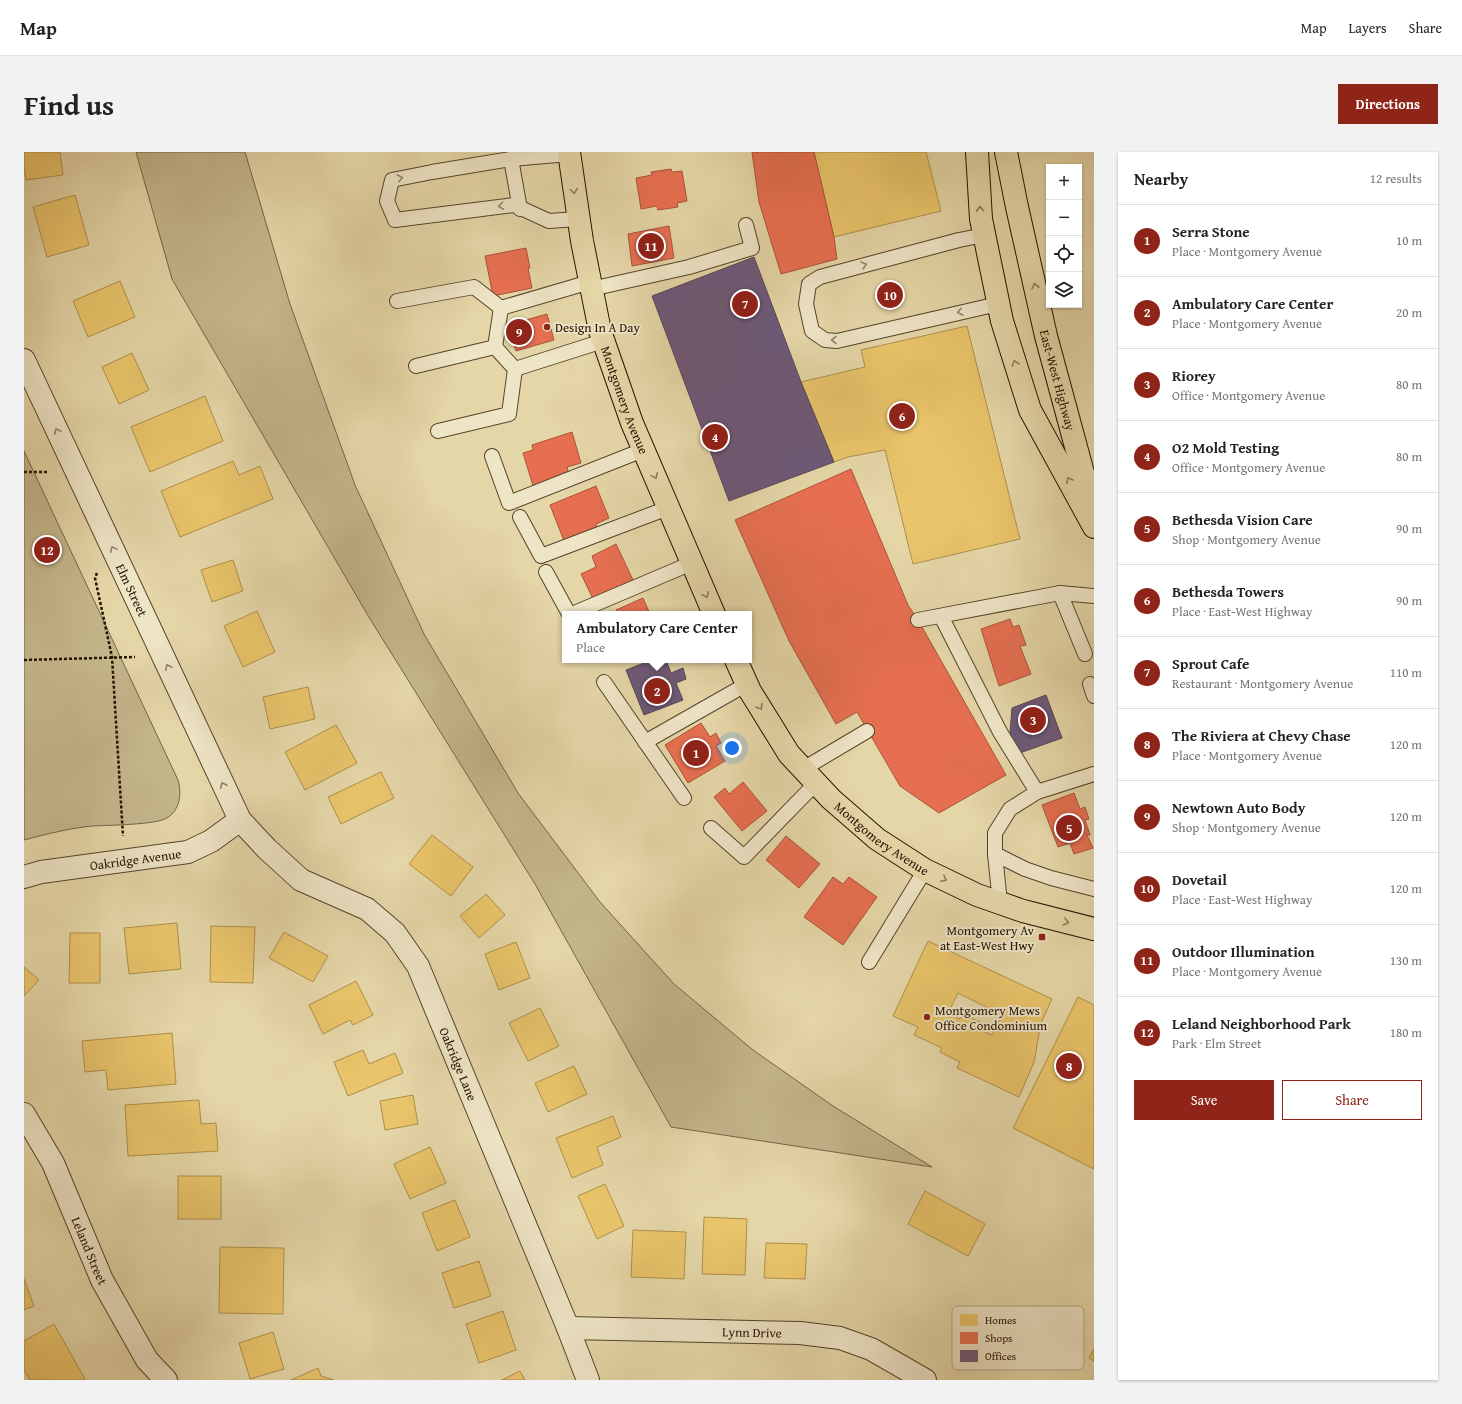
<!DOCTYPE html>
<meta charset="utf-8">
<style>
:root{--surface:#fff;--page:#f2f2f2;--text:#222;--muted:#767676;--line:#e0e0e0;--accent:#8f2418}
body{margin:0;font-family:"Gentium Book Plus",serif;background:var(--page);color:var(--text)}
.controls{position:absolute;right:12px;top:12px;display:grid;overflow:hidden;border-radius:0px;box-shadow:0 1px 3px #0004}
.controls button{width:36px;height:36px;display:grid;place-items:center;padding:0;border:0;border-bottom:1px solid var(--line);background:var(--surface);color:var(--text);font:20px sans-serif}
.you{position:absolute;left:708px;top:596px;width:14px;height:14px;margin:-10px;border:3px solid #fff;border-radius:50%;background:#1a73e8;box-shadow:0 0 0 6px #1a73e833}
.badge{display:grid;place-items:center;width:26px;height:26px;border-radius:50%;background:var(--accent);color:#fff;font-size:13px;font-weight:700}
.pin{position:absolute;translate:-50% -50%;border:2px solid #fff;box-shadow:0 1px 4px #0006}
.popup{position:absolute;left:538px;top:459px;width:190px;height:52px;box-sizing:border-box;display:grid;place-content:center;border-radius:0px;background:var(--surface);filter:drop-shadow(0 1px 3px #0005);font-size:13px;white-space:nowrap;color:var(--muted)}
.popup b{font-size:15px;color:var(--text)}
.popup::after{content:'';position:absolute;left:50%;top:100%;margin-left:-8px;border:8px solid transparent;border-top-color:var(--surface)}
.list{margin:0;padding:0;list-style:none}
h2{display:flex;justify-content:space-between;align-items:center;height:52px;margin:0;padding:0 16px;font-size:17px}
h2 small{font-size:13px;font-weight:400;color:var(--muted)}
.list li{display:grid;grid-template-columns:26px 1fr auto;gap:12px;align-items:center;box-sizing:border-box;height:72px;padding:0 16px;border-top:1px solid var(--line)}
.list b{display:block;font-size:15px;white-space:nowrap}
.list p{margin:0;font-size:13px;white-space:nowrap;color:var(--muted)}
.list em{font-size:13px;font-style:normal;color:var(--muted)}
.actions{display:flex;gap:8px;padding:12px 16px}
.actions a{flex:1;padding:9px 0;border:1px solid var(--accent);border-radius:0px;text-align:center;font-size:14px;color:var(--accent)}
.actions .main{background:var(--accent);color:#fff}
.icon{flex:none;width:22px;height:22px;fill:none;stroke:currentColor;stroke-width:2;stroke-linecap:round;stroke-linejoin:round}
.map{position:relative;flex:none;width:1070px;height:1228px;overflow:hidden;border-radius:0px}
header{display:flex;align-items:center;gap:24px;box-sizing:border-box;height:56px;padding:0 20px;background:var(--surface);border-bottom:1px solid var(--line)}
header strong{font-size:19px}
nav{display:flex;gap:22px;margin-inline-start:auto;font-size:14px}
.intro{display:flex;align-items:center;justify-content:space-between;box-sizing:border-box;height:96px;padding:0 24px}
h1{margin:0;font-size:28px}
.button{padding:10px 18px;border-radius:0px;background:var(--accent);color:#fff;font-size:14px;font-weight:700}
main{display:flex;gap:24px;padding:0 24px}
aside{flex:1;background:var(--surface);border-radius:0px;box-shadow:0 1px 3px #0004}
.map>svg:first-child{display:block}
.green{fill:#c4b58b;stroke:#746446}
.homes{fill:#e9c46a;stroke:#ae8f4a;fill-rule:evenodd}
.shops{fill:#e76f51;stroke:#ac5339}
.offices{fill:#6d597a;stroke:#574455}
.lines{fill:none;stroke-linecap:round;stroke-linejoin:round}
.service-casing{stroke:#54432a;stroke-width:16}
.minor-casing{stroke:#54432a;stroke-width:24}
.primary-casing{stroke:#241200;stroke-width:24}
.path{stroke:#241200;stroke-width:2.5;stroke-dasharray:3 2;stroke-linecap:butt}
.service{stroke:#eee4c6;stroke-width:14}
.minor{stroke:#eee4c6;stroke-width:22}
.primary{stroke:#e5d6a7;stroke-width:22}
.oneway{stroke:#93866d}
.oneway2{stroke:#8e7e5c}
.poi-dot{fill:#8f2418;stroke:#eee4c6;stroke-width:1.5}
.labels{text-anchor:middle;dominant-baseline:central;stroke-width:4;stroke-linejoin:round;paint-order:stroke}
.poi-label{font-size:13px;fill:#241200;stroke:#eee4c6;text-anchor:start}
.street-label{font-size:13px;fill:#241200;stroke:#eee4c6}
.key{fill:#eee4c6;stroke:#b1a58b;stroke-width:1}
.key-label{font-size:11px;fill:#241200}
</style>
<header>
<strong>Map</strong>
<nav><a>Map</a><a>Layers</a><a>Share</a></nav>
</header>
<div class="intro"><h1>Find us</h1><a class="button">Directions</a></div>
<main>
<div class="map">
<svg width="1070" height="1228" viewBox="0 0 1070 1228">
<rect width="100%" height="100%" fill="#e5d6a7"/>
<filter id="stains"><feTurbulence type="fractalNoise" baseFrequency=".005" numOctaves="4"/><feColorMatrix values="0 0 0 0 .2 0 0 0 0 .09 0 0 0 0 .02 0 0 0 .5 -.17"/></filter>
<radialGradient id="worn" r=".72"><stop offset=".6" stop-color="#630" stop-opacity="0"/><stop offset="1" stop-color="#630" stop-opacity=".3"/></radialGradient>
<g class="green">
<path d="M112,0H221L266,152L331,333L400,482L494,641L576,750L650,832L729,898L809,954L908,1015L647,975L511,732L343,462L148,127Z"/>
<path d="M0,299L154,628C158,642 156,658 143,666C131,673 85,673 69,674C46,676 23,682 0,688Z"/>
</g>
<g class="homes">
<path d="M0,0H36L39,23L2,28L0,16Z"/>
<path d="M790,0H902L917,59L810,85Z"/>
<path d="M51,43L65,93L23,105L9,55Z"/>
<path d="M96,129L111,165L64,185L49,149Z"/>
<path d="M943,174L996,387L889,412L861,298L824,305L810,310L777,230L841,215L837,198Z"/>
<path d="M108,201L125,238L95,252L78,215Z"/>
<path d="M181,244L199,289L126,320L107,275Z"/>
<path d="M209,309L215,323L236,314L249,347L156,385L137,339Z"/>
<path d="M209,408L219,439L188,450L177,418Z"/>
<path d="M233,459L251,500L219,515L200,474Z"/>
<path d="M284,535L291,567L246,577L239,545Z"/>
<path d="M312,573L333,611L281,638L261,600Z"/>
<path d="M357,620L370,646L317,672L304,645Z"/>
<path d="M408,683L449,715L427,744L385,712Z"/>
<path d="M462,742L481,763L455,786L436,764Z"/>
<path d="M153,771L157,817L105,822L100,776Z"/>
<path d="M187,774L231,775L229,831L186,830Z"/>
<path d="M260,780L304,804L289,830L245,806Z"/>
<path d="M46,781H76V831H45Z"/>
<path d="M904,789L1028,847L1017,871L1010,910L995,945L933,916L936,910L916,900L918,896L890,883L894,875L869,864ZM934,841L978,863L968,883L957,878L960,872L939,862L936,867L924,861Z"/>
<path d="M492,790L506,826L475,838L461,802Z"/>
<path d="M0,815L15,828L0,844Z"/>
<path d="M332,829L349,863L329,873L326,868L299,882L285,853Z"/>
<path d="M1054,845L1070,853V1017L989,976Z"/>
<path d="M516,856L535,894L504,909L485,871Z"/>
<path d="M148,881L152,932L84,938L82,918L61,920L58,889Z"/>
<path d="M339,898L345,912L371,901L379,921L324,944L310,910Z"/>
<path d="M550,914L563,942L524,960L511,931Z"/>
<path d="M389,943L394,972L361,978L356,949Z"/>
<path d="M175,948L177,972L192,971L194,999L104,1004L101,953Z"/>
<path d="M589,964L597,985L573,995L579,1013L548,1026L532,986Z"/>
<path d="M406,995L422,1031L386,1047L370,1012Z"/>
<rect x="154" y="1024" width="43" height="43"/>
<path d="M581,1032L600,1074L573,1087L554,1044Z"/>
<path d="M901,1039L961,1072L944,1104L884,1072Z"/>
<path d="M431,1048L446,1085L413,1099L398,1061Z"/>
<path d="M680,1065L723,1067L721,1123L678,1122Z"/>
<path d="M609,1078L662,1080L660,1127L607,1125Z"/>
<path d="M742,1091L783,1092L781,1127L740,1126Z"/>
<path d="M196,1095L260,1096L259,1162L195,1161Z"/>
<path d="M455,1109L467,1144L430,1156L418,1121Z"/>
<path d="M0,1127L10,1154L0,1158Z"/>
<path d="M988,1158L1026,1160L1023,1208L985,1206Z"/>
<path d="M479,1159L492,1198L455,1211L442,1172Z"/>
<path d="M30,1172L61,1227L59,1228H6L0,1218V1189Z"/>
<path d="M249,1180L260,1217L226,1227L215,1191Z"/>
<path d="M1070,1197V1209L1065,1206Z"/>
<path d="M294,1216L297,1224L310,1228H267Z"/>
<path d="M496,1219L501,1228H478Z"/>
</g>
<g class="shops">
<path d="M728,0H790L810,85L813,107L757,122L735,50Z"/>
<path d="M647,17L648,20L658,19L663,49L653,51L654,55L634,58L633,54L617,57L612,26L628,23L627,20Z"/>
<path d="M645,74L650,106L608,114L604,82Z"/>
<path d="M502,96L506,116H504L508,136L469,144L461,104Z"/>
<path d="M523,162L530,188L492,199L484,173Z"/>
<path d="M548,280L557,311L543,315L546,326L510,337L499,301L509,298L508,293Z"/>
<path d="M827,317L884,453L894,468L982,623L915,661L876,634L833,560L812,572L765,489L711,368Z"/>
<path d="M572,334L585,366L572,372L573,376L540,389L526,353Z"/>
<path d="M592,392L610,430L570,449L557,422L572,415L568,404Z"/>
<path d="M619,446L626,462H594L592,458Z"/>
<path d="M986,467L989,475L995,473L1002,493L996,494L1007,522L975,534L957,477Z"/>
<path d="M677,571L686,585L692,581L697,591L692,594L701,609L664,631L641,593Z"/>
<path d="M719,630L743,659L718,679L690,645L701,636L705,642Z"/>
<path d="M1050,641L1056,657L1061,655L1065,667L1061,668L1066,683H1063L1069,696L1050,702L1046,691L1034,695L1018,653Z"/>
<path d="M762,684L796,712L775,736L742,708Z"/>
<path d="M809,725L819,732L825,725L853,745L819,793L780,765Z"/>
</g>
<g class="offices">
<path d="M730,105L777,230L810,310L705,349L628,144Z"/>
<path d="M628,508H642L647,521L659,516L662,527L652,531L659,548L620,563L602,518Z"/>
<path d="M1022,543L1038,586L993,602L986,581L988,556Z"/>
</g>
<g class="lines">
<g class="service-casing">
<g id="service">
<path d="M545,2L487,7L408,20L368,28L363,49L371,68L490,53L525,69L554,67"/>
<path d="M487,7L496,57"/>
<path d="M960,83L935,88L796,125L785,132L782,152L788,179L801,188L813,189L974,152"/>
<path d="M567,137L665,115L728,96L722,73"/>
<path d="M373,149L450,135L477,156L566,130"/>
<path d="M471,195L491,217"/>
<path d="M392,214L471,195L477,156"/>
<path d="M414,279L485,262L491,217L579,189"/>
<path d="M468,304L485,351L619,298"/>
<path d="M496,365L517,404L644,356"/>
<path d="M522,420L545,462"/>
<path d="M1036,441L1070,444"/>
<path d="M548,462L668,411"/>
<path d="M917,464L976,580L1013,640"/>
<path d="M894,468L1036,441L1061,502"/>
<path d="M580,530L660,646"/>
<path d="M1066,532L1070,544"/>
<path d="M621,590L723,532"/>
<path d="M779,617L843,579"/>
<path d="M1070,622L1013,640L986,657L971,681V702L1001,717L1027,726L1070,737"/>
<path d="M687,676L720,705L792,631"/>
<path d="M971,702L976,751"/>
<path d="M845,810L901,718"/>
</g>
</g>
<g class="minor-casing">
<g id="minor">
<path id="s1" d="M0,208L216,668L243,697L277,728L343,757L371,781L394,814L544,1176L564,1228"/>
<path id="s2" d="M0,725L17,720L164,700L187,689L216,668"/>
<path id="s3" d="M0,962L29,1011L78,1128L123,1208L142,1228"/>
<path id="s4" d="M544,1176L776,1181L816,1186L847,1197L901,1228"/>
</g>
</g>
<g class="primary-casing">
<g id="primary">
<path id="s5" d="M545,0L558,89L576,179L608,271L690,462"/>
<path d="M953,0L957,67L978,169L1006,258L1070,375"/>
<path id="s6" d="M982,0L993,55L1022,184L1068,354"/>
<path id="s7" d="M712,508L726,539L765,602L807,647L853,687L901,718L953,743L999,759L1070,777"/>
</g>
</g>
<g class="path">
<path d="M0,320H25"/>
<path d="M73,421L71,426L88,505L99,684"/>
<path d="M0,508L111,505"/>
</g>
<use href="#service" class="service"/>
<use href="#minor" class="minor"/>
<use href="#primary" class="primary"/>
</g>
<defs><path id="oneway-chevron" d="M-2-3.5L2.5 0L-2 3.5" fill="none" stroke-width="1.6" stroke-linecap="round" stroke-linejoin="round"/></defs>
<g class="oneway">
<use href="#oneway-chevron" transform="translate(376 26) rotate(-12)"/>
<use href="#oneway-chevron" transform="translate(477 54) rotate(173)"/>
<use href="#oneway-chevron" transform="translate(840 113) rotate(-15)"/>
<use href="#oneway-chevron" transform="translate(936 160) rotate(167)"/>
<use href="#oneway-chevron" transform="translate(810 188) rotate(-180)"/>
<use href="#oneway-chevron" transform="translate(33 279) rotate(-115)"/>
<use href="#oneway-chevron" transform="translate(89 397) rotate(-115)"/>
<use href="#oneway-chevron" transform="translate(144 515) rotate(-115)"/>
<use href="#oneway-chevron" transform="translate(199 633) rotate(-115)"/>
</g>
<g class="oneway2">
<use href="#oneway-chevron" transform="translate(550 39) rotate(82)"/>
<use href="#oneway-chevron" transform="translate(956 57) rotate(-94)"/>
<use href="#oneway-chevron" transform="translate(1011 134) rotate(-103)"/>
<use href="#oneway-chevron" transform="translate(991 211) rotate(-108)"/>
<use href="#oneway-chevron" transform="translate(631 324) rotate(66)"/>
<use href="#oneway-chevron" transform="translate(1045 328) rotate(-119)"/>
<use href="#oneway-chevron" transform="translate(682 443) rotate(66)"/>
<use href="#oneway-chevron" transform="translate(736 555) rotate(58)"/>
<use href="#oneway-chevron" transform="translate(920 727) rotate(26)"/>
<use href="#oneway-chevron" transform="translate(1042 770) rotate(14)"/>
</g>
<g class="poi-dot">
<circle cx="523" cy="175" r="4"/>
<rect x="1014" y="781" width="8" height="8" rx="2"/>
<circle cx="903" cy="865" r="4"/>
</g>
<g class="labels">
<g class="poi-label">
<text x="531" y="175">Design In A Day</text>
<text x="1010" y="778" text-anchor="end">Montgomery Av<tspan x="1010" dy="15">at East-West Hwy</tspan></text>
<text x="911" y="858">Montgomery Mews<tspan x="911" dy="15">Office Condominium</tspan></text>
</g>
<g class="street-label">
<text stroke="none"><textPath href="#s6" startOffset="234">East-West Highway</textPath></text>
<text stroke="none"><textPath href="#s5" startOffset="255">Montgomery Avenue</textPath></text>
<text stroke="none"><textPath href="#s1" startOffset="254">Elm Street</textPath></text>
<text stroke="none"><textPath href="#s7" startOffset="234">Montgomery Avenue</textPath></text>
<text stroke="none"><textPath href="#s2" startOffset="113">Oakridge Avenue</textPath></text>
<text stroke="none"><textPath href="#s1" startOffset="849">Oakridge Lane</textPath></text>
<text stroke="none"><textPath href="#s3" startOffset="152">Leland Street</textPath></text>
<text stroke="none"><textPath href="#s4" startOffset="184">Lynn Drive</textPath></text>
</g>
</g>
<rect x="928" y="1154" width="132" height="64" rx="6" class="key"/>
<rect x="936" y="1162" width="18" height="12" fill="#e9c46a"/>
<rect x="936" y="1180" width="18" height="12" fill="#e76f51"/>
<rect x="936" y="1198" width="18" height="12" fill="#6d597a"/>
<g class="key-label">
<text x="961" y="1172">Homes</text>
<text x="961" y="1190">Shops</text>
<text x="961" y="1208">Offices</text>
</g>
<rect width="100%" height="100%" filter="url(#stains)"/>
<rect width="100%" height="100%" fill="url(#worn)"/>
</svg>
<div class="controls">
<button>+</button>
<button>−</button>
<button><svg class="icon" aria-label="locate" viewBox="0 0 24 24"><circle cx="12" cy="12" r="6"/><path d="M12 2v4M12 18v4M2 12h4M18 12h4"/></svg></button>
<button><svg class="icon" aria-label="layers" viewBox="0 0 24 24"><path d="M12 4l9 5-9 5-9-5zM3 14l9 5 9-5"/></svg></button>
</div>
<div class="you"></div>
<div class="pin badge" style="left:672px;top:601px">1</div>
<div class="pin badge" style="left:633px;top:539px">2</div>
<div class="popup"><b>Ambulatory Care Center</b>Place</div>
<div class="pin badge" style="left:1009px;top:568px">3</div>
<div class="pin badge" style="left:691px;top:285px">4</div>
<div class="pin badge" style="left:1045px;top:676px">5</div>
<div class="pin badge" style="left:878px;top:264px">6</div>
<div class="pin badge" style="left:721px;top:152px">7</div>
<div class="pin badge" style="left:1045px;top:914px">8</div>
<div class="pin badge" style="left:495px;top:180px">9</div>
<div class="pin badge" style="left:866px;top:143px">10</div>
<div class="pin badge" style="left:627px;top:94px">11</div>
<div class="pin badge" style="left:23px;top:398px">12</div>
</div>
<aside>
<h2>Nearby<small>12 results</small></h2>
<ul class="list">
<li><span class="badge">1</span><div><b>Serra Stone</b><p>Place · Montgomery Avenue</p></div><em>10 m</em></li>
<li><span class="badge">2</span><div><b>Ambulatory Care Center</b><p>Place · Montgomery Avenue</p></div><em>20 m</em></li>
<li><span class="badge">3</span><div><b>Riorey</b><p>Office · Montgomery Avenue</p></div><em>80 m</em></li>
<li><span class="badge">4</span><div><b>O2 Mold Testing</b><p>Office · Montgomery Avenue</p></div><em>80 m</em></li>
<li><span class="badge">5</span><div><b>Bethesda Vision Care</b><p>Shop · Montgomery Avenue</p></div><em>90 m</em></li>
<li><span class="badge">6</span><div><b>Bethesda Towers</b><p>Place · East-West Highway</p></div><em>90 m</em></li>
<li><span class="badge">7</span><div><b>Sprout Cafe</b><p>Restaurant · Montgomery Avenue</p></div><em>110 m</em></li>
<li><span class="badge">8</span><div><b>The Riviera at Chevy Chase</b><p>Place · Montgomery Avenue</p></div><em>120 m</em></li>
<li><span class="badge">9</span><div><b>Newtown Auto Body</b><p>Shop · Montgomery Avenue</p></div><em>120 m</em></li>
<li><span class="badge">10</span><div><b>Dovetail</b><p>Place · East-West Highway</p></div><em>120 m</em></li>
<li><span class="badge">11</span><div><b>Outdoor Illumination</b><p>Place · Montgomery Avenue</p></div><em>130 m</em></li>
<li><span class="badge">12</span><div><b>Leland Neighborhood Park</b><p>Park · Elm Street</p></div><em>180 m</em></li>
</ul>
<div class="actions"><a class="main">Save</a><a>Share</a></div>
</aside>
</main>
